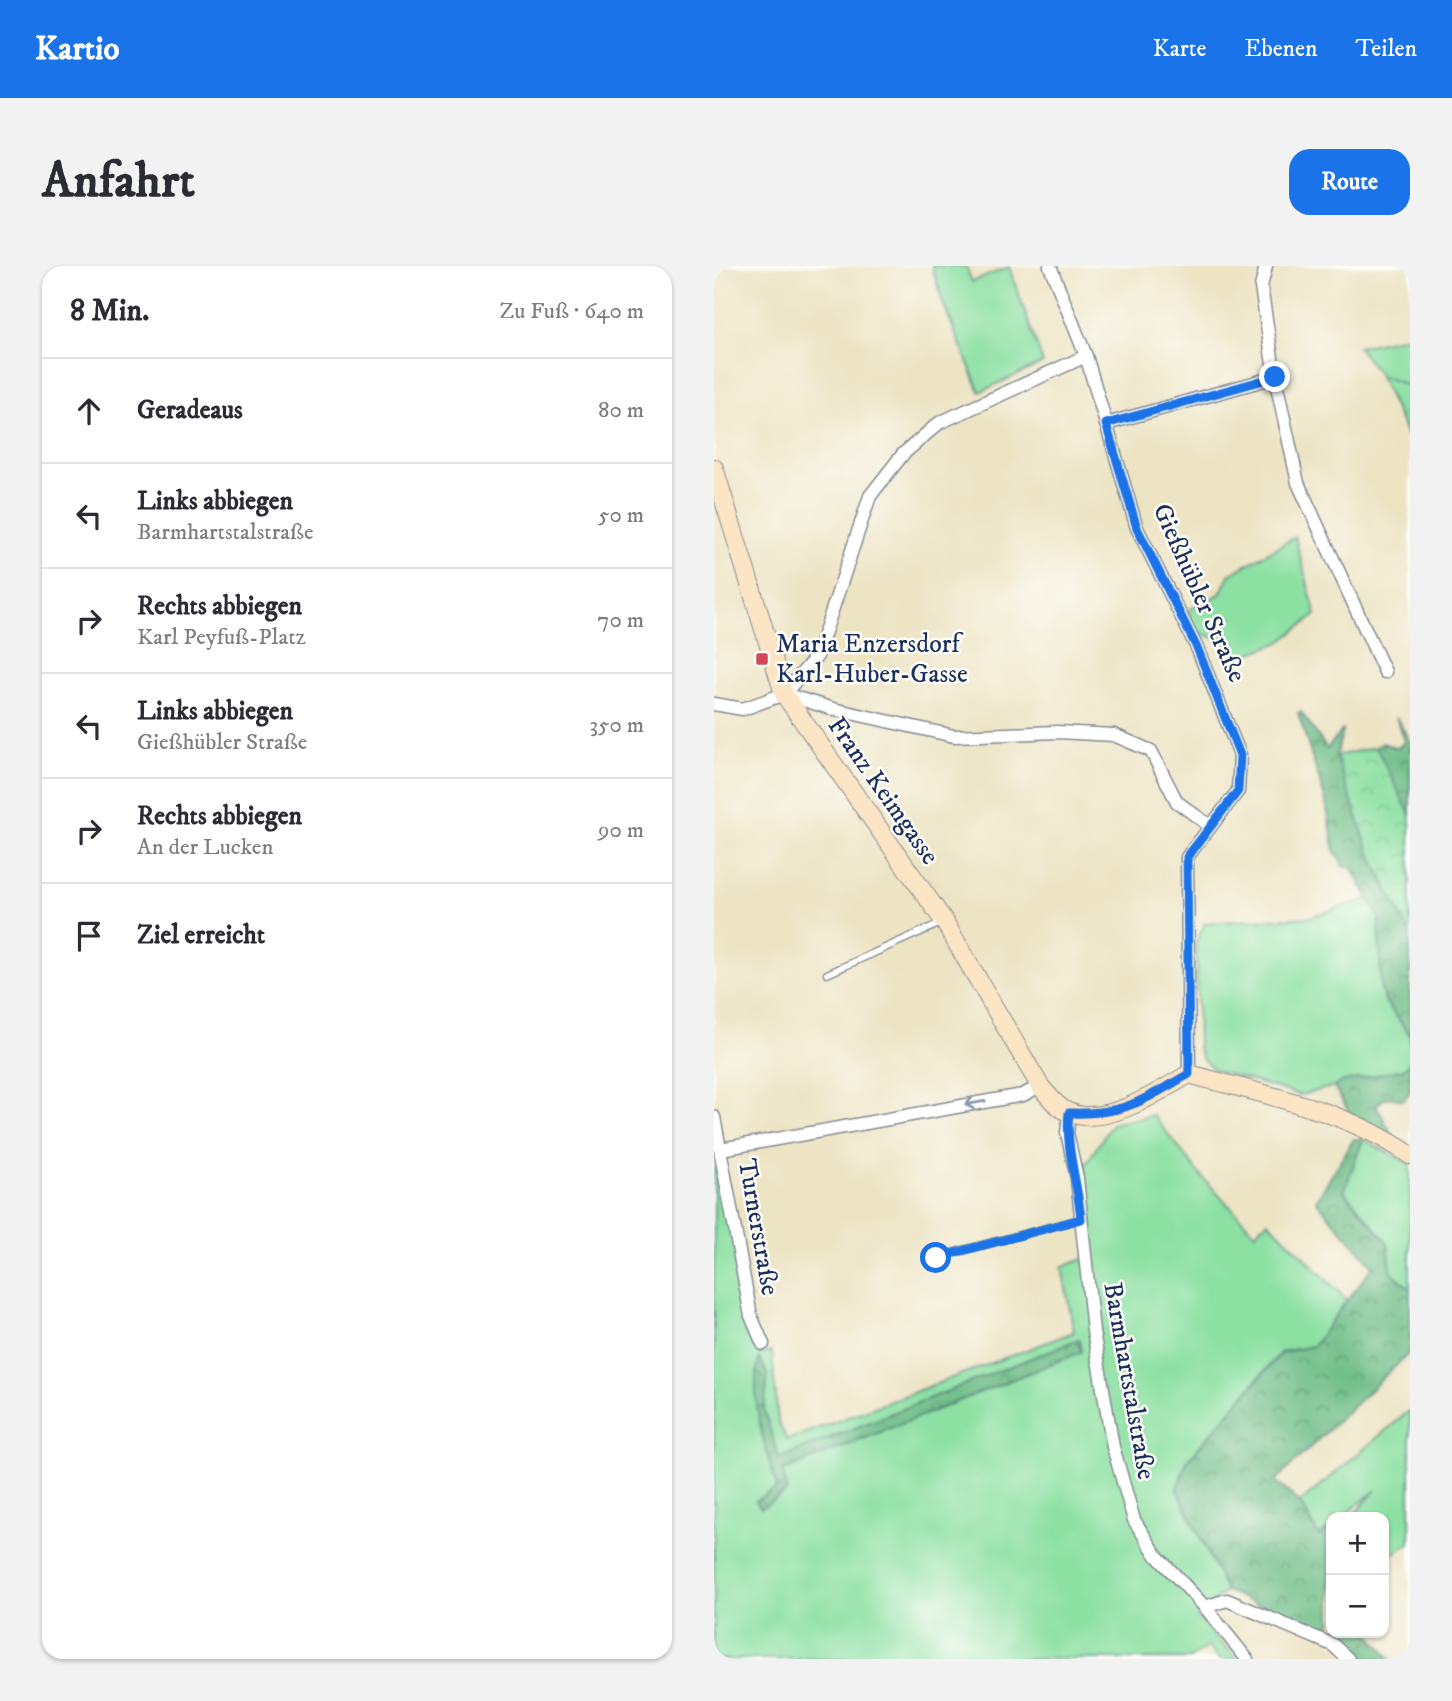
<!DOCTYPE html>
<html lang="de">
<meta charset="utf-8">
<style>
:root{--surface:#fff;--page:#f2f2f3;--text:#2b2b33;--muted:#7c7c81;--line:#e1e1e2;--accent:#1a73e8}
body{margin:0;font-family:"IM FELL DW Pica",serif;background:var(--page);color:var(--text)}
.controls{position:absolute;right:21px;bottom:21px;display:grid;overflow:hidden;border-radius:14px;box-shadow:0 2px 5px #0004}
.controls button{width:63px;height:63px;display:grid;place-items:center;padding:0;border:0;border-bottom:2px solid var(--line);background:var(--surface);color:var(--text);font:35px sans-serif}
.stop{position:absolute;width:21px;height:21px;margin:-16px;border:5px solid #1a73e8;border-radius:50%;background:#fff}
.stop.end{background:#1a73e8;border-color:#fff;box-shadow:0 2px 7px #0008}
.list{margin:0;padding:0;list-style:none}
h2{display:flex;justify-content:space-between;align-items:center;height:91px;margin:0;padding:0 28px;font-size:30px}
h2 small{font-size:23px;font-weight:400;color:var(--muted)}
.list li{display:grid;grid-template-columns:46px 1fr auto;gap:21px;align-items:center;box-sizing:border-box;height:105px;padding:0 28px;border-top:2px solid var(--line)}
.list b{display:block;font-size:26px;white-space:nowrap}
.list p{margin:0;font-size:23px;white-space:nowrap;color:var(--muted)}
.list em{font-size:23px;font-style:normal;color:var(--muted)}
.icon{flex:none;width:38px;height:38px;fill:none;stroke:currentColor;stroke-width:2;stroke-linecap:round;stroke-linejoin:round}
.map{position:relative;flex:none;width:696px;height:1393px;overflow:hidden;border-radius:21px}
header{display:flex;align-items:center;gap:42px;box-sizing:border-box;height:98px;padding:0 35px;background:var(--accent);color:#fff}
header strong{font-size:33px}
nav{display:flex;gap:38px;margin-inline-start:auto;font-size:24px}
.intro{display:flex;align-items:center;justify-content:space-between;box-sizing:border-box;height:168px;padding:0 42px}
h1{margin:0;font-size:49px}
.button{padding:18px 32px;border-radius:21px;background:var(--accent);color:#fff;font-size:24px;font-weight:700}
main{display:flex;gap:42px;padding:0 42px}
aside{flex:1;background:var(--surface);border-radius:21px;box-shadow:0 2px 5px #0004}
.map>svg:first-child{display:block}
.grass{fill:#8be0a2;stroke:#538880;stroke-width:2}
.forest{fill:url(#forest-crowns);stroke:#467673;stroke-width:2}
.park{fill:url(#park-crowns);stroke:#538880;stroke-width:2}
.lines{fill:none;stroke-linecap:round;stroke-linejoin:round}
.service-casing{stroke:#848a91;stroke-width:9}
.minor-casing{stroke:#848a91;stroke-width:15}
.secondary-casing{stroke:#848a91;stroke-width:20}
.service{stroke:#fff;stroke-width:6}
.minor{stroke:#fff;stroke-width:12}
.secondary{stroke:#fce5c4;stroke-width:18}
.oneway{stroke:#8d97ae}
.route{stroke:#1a73e8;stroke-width:9}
.poi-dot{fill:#d1495b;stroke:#fdfcf7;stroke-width:2.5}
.labels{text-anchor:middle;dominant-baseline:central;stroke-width:5;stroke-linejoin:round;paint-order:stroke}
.street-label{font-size:26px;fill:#1b2f5e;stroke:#fdfcf7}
.poi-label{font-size:26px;fill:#1b2f5e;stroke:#fdfcf7;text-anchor:start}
</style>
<header>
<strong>Kartio</strong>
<nav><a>Karte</a><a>Ebenen</a><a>Teilen</a></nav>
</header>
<div class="intro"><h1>Anfahrt</h1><a class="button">Route</a></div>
<main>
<aside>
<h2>8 Min.<small>Zu Fuß · 640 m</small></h2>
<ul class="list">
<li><svg class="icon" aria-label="ahead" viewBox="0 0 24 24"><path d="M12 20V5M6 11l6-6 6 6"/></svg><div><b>Geradeaus</b></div><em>80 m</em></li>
<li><svg class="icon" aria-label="left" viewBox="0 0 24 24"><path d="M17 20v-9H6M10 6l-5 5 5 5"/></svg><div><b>Links abbiegen</b><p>Barmhartstalstraße</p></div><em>50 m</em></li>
<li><svg class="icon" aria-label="right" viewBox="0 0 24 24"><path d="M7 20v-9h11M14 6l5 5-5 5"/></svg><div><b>Rechts abbiegen</b><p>Karl Peyfuß-Platz</p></div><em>70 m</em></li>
<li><svg class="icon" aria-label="left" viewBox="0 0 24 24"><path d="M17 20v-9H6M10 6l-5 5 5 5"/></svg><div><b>Links abbiegen</b><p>Gießhübler Straße</p></div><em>350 m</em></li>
<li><svg class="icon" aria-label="right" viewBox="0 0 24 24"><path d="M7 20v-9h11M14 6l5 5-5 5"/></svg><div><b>Rechts abbiegen</b><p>An der Lucken</p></div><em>90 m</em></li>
<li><svg class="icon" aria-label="arrive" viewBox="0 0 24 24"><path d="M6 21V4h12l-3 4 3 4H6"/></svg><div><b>Ziel erreicht</b></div></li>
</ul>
</aside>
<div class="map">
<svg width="696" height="1393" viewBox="0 0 696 1393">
<defs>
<pattern id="forest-crowns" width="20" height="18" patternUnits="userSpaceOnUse" patternTransform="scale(1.75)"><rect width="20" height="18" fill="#70be88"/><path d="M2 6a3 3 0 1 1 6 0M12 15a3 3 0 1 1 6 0" fill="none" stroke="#5b9b72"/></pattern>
<pattern id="park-crowns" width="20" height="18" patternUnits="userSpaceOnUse" patternTransform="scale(1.75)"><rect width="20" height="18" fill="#8be0a2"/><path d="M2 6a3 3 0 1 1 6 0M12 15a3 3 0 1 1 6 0" fill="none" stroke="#77c08e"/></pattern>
</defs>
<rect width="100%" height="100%" fill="#fdfcf7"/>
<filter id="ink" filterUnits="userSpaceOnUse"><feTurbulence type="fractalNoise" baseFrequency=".0143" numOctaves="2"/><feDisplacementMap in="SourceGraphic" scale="14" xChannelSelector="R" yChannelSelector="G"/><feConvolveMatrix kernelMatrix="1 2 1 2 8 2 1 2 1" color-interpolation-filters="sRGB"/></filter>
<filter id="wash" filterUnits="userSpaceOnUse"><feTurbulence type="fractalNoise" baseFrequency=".00686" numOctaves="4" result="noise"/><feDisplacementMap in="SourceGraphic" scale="28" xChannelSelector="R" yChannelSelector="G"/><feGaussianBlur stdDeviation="1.57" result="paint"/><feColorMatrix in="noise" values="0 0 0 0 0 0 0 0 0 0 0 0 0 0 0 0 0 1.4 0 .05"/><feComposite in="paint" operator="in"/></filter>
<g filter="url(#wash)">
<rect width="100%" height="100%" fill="#ede4c4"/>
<g class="grass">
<path d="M218,0H252L258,16L295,1L329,97L266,126L229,37Z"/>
<path d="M696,70V175L665,109L644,81Z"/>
<path d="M581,271L602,349L566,376L522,393L516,378L481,365L474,344L506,328L515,309Z"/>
<path d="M658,632L665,651L667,723L672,737L696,769V796L690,803L586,829L501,804L489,794L484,782L482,676L491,657L595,651Z"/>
<path d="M439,849L487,910L541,967L554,955L633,1034L599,1080L567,1086L473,1195L463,1223L512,1325L483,1351L523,1393H505L494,1380L476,1393H0V903L8,901L34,1049L44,1087L58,1086L64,1155L73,1174L360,1066L348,1001L378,990L370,901L398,858Z"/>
<path d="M649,873L696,898V1023L677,1005L674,977L630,925Z"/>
<path d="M696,1144V1277L670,1293V1251H638L662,1224L628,1251H617V1260L605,1270L586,1237Z"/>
</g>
<g class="forest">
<path d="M587,446L613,483L629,463L622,490L657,590L696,667V769L672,736L667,723L665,651L638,601H630L621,585L611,532L584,447Z"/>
<path d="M682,451L696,476V549L662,481L668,477L684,482L690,476Z"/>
<path d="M696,796V826L689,834L673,831L662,839L680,872L635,846L620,821L625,817L690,803Z"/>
<path d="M640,873H649L630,925L674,977L677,1005L696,1023V1086L561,1215L586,1237L605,1270L617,1260V1367H655L676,1393H649L630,1374L512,1325L463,1223L473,1195L568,1086L599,1080L659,1000L602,935Z"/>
<path d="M365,1073L367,1086L69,1205L72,1226L47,1242L41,1235L63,1222C51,1179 35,1136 45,1092L54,1109L50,1145L65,1192Z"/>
</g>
<g class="park">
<path d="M665,109L696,120V175Z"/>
<path d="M662,481L696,549V667L657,590L622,490Z"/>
</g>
</g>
<g filter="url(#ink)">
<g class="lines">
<g class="service-casing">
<g id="service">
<path d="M113,708L229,656"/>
<path d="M223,991L367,953"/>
</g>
</g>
<g class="minor-casing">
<g id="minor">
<path d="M336,0L372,90L423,262L484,384L526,489L524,525L473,591L475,808"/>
<path d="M552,0L547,21L561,111L584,217L671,406"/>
<path d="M392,158L561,111"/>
<path d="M70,428L119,443L240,470L343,466L400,469L437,485L463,536L496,560"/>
<path d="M0,438L29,443L70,428L103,390L156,230L189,188L225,157L372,90"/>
<path d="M355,847L353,867L363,912L379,1065L399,1181L420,1254L443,1290L491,1341L533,1393"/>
<path d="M0,851L37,1050L49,1078"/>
<path d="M7,883L309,829L326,820"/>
<path d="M491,1341L513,1334L619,1379L634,1393"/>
</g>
</g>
<g class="secondary-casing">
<path id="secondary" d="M0,202L70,428L230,655L326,820C334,829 342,841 354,846C390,862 445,826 475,808C551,829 630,843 696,889"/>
</g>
<use href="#service" class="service"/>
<use href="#minor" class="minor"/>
<use href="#secondary" class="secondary"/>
</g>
<defs><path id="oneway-shaft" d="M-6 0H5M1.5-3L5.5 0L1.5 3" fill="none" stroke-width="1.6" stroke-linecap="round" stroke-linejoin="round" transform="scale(1.75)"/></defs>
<use class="oneway" href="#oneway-shaft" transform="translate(261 837) rotate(170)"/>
</g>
<g class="lines" filter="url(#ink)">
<path class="route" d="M222,992L367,953C364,918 351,881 355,847C412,849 427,835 475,808L473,591L524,525L526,489L484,384L423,262L392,158L561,111"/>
</g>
<rect class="poi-dot" x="41" y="386" width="14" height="14" rx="3.5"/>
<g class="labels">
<g class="street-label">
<text transform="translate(485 327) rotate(66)">Gießhübler Straße</text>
<text transform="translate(169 525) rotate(55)">Franz Keimgasse</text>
<text transform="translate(44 961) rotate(80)">Turnerstraße</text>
<text transform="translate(415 1115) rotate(80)">Barmhartstalstraße</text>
</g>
<g class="poi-label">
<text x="62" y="378">Maria Enzersdorf<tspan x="62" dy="30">Karl-Huber-Gasse</tspan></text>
</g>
</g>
</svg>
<div class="controls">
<button>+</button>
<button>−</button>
</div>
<div class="stop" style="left:222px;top:992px"></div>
<div class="stop end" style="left:561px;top:111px"></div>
</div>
</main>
